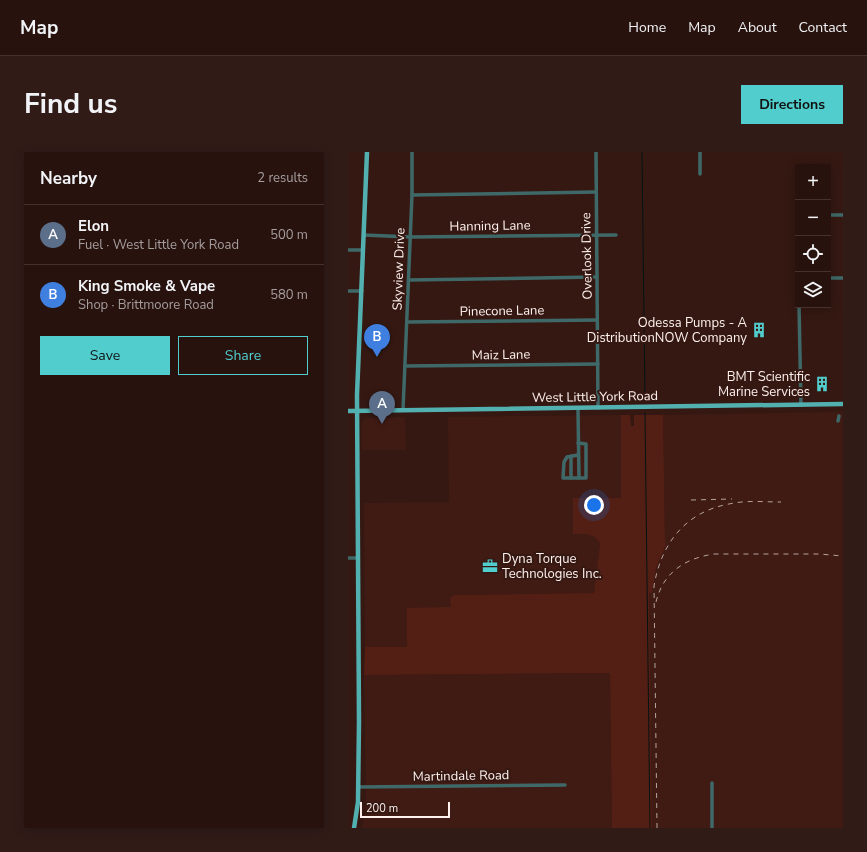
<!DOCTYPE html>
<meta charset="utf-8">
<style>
:root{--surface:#28120e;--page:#301b17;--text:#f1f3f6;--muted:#a59e9e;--line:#44322e;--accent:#52cdcd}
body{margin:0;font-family:"Nunito Sans",sans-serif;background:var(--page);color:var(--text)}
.controls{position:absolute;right:12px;top:12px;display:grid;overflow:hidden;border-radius:0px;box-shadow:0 2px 10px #0003}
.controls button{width:36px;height:36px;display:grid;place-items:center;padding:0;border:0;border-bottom:1px solid var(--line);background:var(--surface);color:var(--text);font:20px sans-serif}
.scale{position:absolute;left:12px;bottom:10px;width:90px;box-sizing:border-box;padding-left:4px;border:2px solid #fef1ee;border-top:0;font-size:11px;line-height:14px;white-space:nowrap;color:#fef1ee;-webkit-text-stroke:3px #351812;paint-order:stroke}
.you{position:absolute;left:246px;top:353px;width:14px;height:14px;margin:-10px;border:3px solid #fff;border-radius:50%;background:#1a73e8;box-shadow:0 0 0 6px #1a73e833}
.badge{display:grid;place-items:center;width:26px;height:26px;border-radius:50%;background:var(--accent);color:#fff;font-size:13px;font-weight:700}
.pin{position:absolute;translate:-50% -33px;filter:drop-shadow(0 1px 2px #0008)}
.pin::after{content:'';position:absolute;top:21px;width:14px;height:12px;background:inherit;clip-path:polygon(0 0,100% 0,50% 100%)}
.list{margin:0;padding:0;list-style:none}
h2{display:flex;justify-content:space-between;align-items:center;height:52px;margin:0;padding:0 16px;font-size:17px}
h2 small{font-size:13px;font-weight:400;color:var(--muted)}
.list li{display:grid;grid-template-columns:26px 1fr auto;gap:12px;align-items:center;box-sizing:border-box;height:60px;padding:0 16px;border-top:1px solid var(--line)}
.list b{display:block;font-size:15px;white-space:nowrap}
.list p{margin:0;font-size:13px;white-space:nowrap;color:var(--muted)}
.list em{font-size:13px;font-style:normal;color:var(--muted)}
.actions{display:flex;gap:8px;padding:12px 16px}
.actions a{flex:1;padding:9px 0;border:1px solid var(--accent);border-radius:0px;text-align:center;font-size:14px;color:var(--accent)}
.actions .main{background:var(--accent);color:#111}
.icon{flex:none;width:22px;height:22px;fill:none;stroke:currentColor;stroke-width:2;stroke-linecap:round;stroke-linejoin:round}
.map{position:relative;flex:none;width:495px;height:676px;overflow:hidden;border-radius:0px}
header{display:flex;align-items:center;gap:24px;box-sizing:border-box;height:56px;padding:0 20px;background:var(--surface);border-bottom:1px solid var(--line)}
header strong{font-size:19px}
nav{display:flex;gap:22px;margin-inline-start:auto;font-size:14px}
.intro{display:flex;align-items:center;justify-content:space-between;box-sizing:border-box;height:96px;padding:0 24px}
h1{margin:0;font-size:28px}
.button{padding:10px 18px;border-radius:0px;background:var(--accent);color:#111;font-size:14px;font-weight:700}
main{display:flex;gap:24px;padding:0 24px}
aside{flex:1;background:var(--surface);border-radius:0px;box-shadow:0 2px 10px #0003}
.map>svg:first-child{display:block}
.built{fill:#401b14}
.green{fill:#531f14}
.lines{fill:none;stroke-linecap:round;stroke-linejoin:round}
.stream{stroke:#051313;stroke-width:1}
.minor{stroke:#3f6968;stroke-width:3.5}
.major{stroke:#53b0b0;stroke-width:4.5}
.rail{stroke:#b6a39f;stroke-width:1;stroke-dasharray:5 5;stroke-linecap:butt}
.labels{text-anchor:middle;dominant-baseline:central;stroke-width:4;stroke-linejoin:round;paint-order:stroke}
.street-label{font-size:13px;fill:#fef1ee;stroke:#351812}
.poi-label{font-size:13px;fill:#fef1ee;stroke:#351812;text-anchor:end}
</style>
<header>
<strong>Map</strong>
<nav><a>Home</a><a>Map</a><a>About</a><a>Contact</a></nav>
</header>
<div class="intro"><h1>Find us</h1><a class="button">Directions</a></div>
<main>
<aside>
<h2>Nearby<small>2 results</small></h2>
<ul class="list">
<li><span class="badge" style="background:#5c6f8a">A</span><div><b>Elon</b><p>Fuel · West Little York Road</p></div><em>500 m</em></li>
<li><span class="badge" style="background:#3f7fe0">B</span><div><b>King Smoke &amp; Vape</b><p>Shop · Brittmoore Road</p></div><em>580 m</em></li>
</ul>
<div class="actions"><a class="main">Save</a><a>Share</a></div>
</aside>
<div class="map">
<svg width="495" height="676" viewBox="0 0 495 676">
<rect width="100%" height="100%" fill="#351812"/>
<g class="built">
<path d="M495,260V676H304L301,441H304L308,416L317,392L315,263Z"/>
<path d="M273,263V346H225L241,382L246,384L250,387L252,393L246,441L106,443L103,455L59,495H17L16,351L101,350L100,265Z"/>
<path d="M57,265L58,298H14V269L19,266Z"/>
<path d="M262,521L264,676H14L17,661L18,640L16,523Z"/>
</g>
<path class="green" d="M273,263H282L283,274H286V263H315L317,391L318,392L308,416L304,441H301L304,676H264L262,521L16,523L17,495H59V456L103,455L102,446L106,443L246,441L252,392C247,380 236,382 225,382V346H273Z"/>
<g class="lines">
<g class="stream">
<path d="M294,0L297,249"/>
<path d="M297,261L302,676"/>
</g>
<g class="minor">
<path d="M248,0L250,256"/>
<path d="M352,22V0"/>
<path d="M64,43L248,40"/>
<path d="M480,63H495"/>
<path d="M450,65L449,68L450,120"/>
<path d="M16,83L62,85L268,83"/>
<path d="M0,98H15"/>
<path d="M480,126H495"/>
<path d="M61,128L249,125"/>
<path d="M0,139H14"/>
<path d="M451,153L453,253"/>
<path d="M59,170L249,168"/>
<path d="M57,214L250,212"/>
<path d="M230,257L231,326"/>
<path d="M55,258L64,43V0"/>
<path d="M490,269L491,264"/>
<path d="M230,291L238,292V326H215L216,310L219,305L230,303"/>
<path d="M223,304V326"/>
<path d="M0,406H10"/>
<path d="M364,631V676"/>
<path d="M10,635L217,633"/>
</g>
<g class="major">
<path d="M0,259L495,252"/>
<path d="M6,676L10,650L11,569L9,243L19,0"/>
</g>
<g class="rail">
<path d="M343,348L384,347"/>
<path d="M308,450C315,420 338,406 366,402H471L495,404"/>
<path d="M309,676L306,434C313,392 337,360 381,352C398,348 416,350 433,350"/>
</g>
</g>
<defs>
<g id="building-bare" transform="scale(1.2)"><path d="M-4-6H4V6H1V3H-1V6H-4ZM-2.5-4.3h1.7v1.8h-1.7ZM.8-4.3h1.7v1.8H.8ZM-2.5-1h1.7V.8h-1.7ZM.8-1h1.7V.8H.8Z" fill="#52cdcd" stroke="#351812" stroke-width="2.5" paint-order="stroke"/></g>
<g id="office-bare" transform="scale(1.2)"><path d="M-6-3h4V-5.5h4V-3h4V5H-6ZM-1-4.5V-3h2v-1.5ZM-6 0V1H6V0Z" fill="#52cdcd" stroke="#351812" stroke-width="2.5" paint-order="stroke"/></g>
</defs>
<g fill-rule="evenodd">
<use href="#building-bare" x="411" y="178"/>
<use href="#building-bare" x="474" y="232"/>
<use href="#office-bare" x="142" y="414"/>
</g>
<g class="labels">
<g class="street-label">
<text transform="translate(142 74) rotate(-1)">Hanning Lane</text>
<text transform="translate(239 104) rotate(-91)">Overlook Drive</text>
<text transform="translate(51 117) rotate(-88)">Skyview Drive</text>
<text transform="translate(154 159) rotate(-1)">Pinecone Lane</text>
<text transform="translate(153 203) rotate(-1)">Maiz Lane</text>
<text transform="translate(247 245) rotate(-1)">West Little York Road</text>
<text transform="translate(113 624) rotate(-1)">Martindale Road</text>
</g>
<g class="poi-label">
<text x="399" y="171">Odessa Pumps - A<tspan x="399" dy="15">DistributionNOW Company</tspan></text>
<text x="462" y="225">BMT Scientific<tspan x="462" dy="15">Marine Services</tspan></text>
<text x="154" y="407" text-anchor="start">Dyna Torque<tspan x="154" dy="15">Technologies Inc.</tspan></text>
</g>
</g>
</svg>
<div class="controls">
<button>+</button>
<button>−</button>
<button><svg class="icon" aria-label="locate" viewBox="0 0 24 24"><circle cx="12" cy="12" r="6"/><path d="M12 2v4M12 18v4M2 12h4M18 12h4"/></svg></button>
<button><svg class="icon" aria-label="layers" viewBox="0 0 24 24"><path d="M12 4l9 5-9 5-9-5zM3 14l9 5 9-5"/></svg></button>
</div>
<div class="scale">200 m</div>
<div class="you"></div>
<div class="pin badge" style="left:34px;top:272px;background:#5c6f8a">A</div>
<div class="pin badge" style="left:29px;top:205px;background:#3f7fe0">B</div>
</div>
</main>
